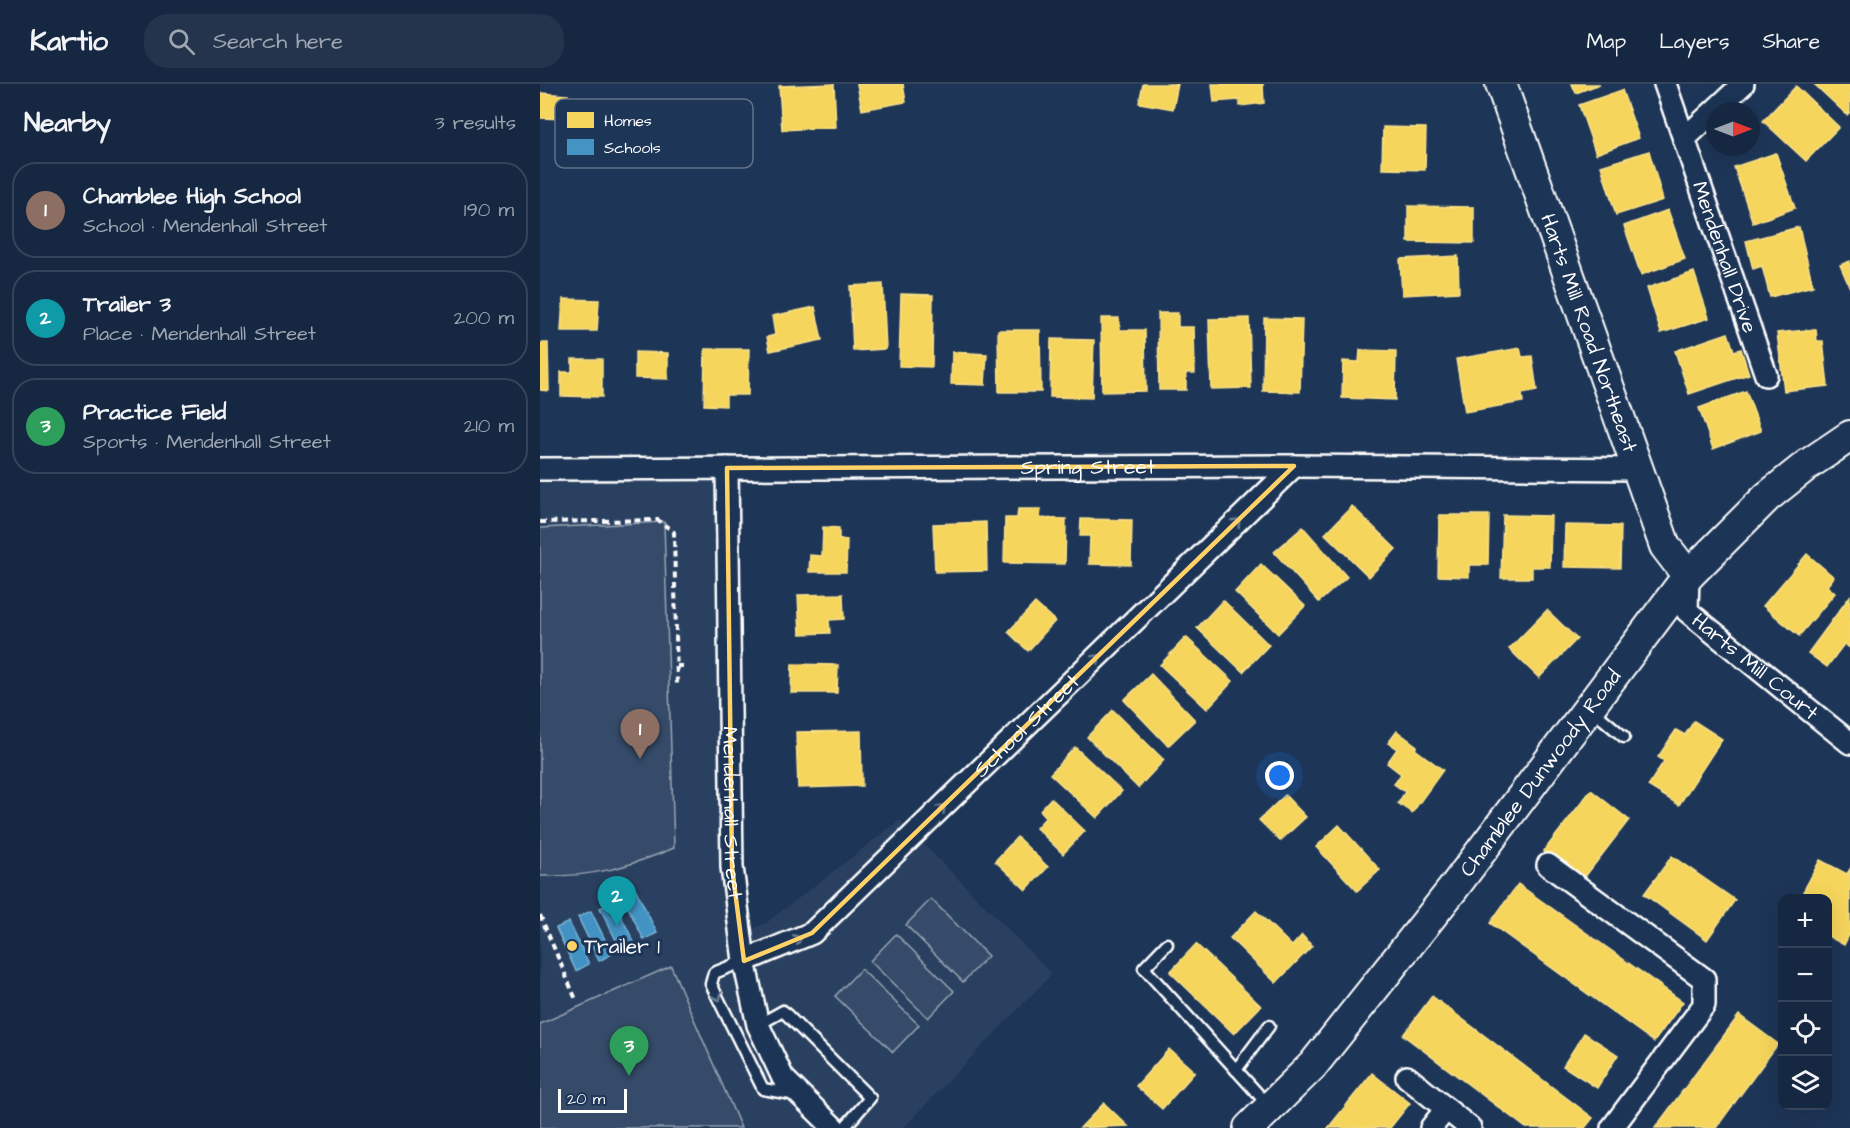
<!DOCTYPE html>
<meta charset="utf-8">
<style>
:root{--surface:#162841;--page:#23344c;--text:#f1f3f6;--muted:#9ea6b1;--line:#35445a;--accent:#bca0f2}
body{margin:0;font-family:"Architects Daughter",sans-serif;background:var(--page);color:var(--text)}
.controls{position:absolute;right:18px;bottom:18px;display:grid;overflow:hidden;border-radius:12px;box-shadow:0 6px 24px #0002}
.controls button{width:54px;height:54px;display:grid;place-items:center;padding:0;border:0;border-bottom:2px solid var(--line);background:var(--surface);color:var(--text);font:30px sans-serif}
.compass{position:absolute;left:1166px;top:18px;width:54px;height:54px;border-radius:50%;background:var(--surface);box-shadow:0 6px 24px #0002;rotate:90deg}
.scale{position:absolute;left:18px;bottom:15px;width:69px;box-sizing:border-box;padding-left:6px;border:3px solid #fff;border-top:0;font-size:16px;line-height:21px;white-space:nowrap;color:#fff;-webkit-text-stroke:4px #1d3557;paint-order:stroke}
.you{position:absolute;left:740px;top:692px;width:21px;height:21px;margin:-15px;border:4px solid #fff;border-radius:50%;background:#1a73e8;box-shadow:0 0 0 9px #1a73e833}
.badge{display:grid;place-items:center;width:39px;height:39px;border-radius:50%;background:var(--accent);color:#fff;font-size:20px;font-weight:700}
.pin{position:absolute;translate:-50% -50px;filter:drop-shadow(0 2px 3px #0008)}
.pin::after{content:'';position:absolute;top:32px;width:21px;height:18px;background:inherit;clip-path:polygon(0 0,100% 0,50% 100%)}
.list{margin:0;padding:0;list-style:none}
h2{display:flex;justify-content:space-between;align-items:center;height:78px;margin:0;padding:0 24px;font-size:26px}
h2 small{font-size:20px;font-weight:400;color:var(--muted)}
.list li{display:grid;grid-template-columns:39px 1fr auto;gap:18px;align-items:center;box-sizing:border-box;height:96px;margin:0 12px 12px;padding:0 12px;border:2px solid var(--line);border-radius:24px}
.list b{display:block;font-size:22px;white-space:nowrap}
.list p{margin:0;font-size:20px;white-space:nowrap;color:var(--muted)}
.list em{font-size:20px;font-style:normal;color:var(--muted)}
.icon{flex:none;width:33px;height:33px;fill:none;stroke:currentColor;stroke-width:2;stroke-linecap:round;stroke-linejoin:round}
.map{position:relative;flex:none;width:1310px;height:1044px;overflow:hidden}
header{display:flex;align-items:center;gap:36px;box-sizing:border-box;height:84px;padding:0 30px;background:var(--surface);border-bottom:2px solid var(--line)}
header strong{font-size:28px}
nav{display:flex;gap:33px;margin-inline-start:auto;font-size:21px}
.search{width:420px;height:54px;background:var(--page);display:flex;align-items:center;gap:15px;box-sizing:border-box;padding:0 21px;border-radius:24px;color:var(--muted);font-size:22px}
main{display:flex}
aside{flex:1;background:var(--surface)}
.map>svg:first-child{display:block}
.built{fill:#2a4161}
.green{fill:#364b69;stroke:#9aa5b4;stroke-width:1.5}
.homes{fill:#f6d55c;stroke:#f9e28d;stroke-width:1.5}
.schools{fill:#4393c3;stroke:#7bb3d5;stroke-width:1.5}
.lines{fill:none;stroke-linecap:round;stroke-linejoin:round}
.lane-casing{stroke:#fff;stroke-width:15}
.street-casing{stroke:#fff;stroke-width:26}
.secondary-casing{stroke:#fff;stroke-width:34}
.path{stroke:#fff;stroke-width:4;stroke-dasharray:6 4.5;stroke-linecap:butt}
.lane{stroke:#1d3557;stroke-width:10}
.street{stroke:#1d3557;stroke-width:21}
.secondary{stroke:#1d3557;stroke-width:30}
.oneway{stroke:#6c7c92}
.marked{fill:none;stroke:#ffd166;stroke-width:4.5;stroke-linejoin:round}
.poi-dot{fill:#ffd166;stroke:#1d3557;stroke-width:2}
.labels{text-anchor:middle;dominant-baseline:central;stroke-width:6;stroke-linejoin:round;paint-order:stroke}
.street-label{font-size:21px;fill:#fff;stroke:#1d3557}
.poi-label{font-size:21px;fill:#fff;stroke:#1d3557;text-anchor:start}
.key{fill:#1d3557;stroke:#617289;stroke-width:1.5}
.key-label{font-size:16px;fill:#fff}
</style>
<header>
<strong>Kartio</strong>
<div class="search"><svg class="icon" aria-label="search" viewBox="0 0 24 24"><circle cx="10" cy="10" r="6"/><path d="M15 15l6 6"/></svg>Search here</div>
<nav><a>Map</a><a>Layers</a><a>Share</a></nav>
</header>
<main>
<aside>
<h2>Nearby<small>3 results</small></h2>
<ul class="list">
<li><span class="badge" style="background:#8d6e63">1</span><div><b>Chamblee High School</b><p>School · Mendenhall Street</p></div><em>190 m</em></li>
<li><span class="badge" style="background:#0f9aa8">2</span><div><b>Trailer 3</b><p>Place · Mendenhall Street</p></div><em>200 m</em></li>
<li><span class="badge" style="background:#2e9e5b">3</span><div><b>Practice Field</b><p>Sports · Mendenhall Street</p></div><em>210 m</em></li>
</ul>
</aside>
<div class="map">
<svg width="1310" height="1044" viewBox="0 0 1310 1044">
<rect width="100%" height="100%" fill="#1d3557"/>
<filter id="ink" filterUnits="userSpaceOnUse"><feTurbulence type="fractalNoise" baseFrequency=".0167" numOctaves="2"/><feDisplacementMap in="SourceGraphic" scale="12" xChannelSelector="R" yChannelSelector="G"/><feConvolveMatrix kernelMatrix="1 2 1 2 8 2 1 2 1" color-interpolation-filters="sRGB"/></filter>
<g filter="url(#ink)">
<path class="built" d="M203,390L192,492L199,776L212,845L226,839L360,736L512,890L363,1044H0V396Z"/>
<g class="green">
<path d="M124,438L134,764C85,784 53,793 0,792V444Z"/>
<path d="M391,815L448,872L423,898L366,841Z"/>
<path d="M356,850L414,907L388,934L330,877Z"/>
<path d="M131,882L201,1044H0V940Z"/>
<path d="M321,885L379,941L353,968L295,912Z"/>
</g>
<g class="homes">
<path d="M294,0L296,43L242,46L239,2Z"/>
<path d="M317,0H363L366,18L322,26Z"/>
<path d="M603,0H638L633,25L599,19Z"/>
<path d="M672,0H723L724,19L700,22L699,16L674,18Z"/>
<path d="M1032,0H1060L1036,9Z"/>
<path d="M1274,0H1310V28L1307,31Z"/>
<path d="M1256,2L1299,43L1266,77L1223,37Z"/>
<path d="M1082,6L1099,54L1056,70L1039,21Z"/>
<path d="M0,9L28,11L27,35L0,34Z"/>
<path d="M843,43L886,44L885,86L842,85Z"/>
<path d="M1109,67L1123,116L1076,131L1061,82Z"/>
<path d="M1236,69L1255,124L1213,139L1194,83Z"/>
<path d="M868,122L934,123V159L868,158Z"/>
<path d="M1128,126L1145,175L1101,191L1084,142Z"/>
<path d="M1259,143L1273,202L1230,213L1222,182L1213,185L1206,157Z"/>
<path d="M918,172L919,208L862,211L860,175Z"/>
<path d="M1310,177V204L1300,181Z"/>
<path d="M1154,188L1169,234L1121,249L1107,204Z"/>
<path d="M343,200L346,265L313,267L310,202Z"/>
<path d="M361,210L393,211L392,283L359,282Z"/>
<path d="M23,215L59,216L57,247H21Z"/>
<path d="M275,223L282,256L230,267L227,253L235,251L232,232Z"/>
<path d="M618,229H638V243H654L655,289H646V306H619Z"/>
<path d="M561,234H579L580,246H605L606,307L562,308Z"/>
<path d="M709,234L711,304L671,305L669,235Z"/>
<path d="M724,234L762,235L760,308L723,307Z"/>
<path d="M1276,245L1277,257H1283L1288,302L1244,307L1237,249Z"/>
<path d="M458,246H500L501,308H459Z"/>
<path d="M1188,249L1194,267L1201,265L1209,290L1149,310L1135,267Z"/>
<path d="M511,255L554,256L552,314L510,313Z"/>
<path d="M0,259H8L9,307L0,306Z"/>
<path d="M980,264L982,273L992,272L997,307L982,310L983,318L925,328L916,275Z"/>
<path d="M165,265H209L208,311H186V322L164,321Z"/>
<path d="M820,266L856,267L855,316L802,314L803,277L819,278Z"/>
<path d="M95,268L128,269V295L95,294Z"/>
<path d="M412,268L447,270L445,301L411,300Z"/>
<path d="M32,275H62V313L21,312V288H32Z"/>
<path d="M1206,307L1221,347L1173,365L1159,324Z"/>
<path d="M812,422L856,465L829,493L785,450Z"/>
<path d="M478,425H501L500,434L526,435L525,480L464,479L465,434H477Z"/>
<path d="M899,431H949L948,481H929V493L898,492Z"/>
<path d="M963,431L1011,432L1010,483H992V494H961Z"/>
<path d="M541,435L592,436L591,481L549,480L550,452H540Z"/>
<path d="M446,438L447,487L395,488L393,440Z"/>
<path d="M1025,441L1081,442L1080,484L1024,483Z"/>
<path d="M283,443L299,444V455L307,456L306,488H269L270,471L282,472Z"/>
<path d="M763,443L807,493L779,518L734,468Z"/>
<path d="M1267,470L1294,493L1287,502L1295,509L1259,552L1223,522Z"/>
<path d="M721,480L765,522L738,550L695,508Z"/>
<path d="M303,510L304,535L289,536L290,549L260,550L258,511Z"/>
<path d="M1310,512V564L1304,560L1287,583L1268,569Z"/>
<path d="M683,516L729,561L703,588L657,544Z"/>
<path d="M495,519L515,537L488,567L468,548Z"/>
<path d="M1007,526L1037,555L999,594L969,565Z"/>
<path d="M646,553L693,597L667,625L620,581Z"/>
<path d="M252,580L298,581L297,609H251Z"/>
<path d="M611,590L655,636L628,662L584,616Z"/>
<path d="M573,626L624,676L598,704L547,653Z"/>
<path d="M1154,637L1182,655L1139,721L1108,702L1124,677L1118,673L1136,646L1145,651Z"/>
<path d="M321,647L322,702L258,704L256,648Z"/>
<path d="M857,647L877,662L875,665L903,686L872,729L858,719L865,708L854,700L861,690L847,679L857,665L848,659Z"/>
<path d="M535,663L582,707L557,734L510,690Z"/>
<path d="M1051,706L1089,736L1041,798L1003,768Z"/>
<path d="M745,711L766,733L740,757L719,736Z"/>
<path d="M511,714L545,747L523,770L496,744L506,733L500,726Z"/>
<path d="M799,741L840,786L817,807L776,763Z"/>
<path d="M477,753L508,783L486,806L455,777Z"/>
<path d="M1132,772L1195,816L1167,856L1104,810Z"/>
<path d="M1280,776L1307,790L1310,785V849L1304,861L1288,852V814H1276L1263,808Z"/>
<path d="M978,800L1143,918L1114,958L950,839Z"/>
<path d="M716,827L752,862L762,851L772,862L736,899L690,854Z"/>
<path d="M656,860L721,922L694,950L630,888Z"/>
<path d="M892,912L1053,1034L1045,1044H986L863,951Z"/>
<path d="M1199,931L1238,960L1176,1044H1115Z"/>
<path d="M1044,949L1078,971L1057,1004L1023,982Z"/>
<path d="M629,965L655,988L622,1025L596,1002Z"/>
<path d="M832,989L870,1019L850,1044H788Z"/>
<path d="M564,1019L588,1042L540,1044Z"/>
</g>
<g class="schools">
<path d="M96,806L117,849L104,856L83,813Z"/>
<path d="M74,818L95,860L81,866L60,824Z"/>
<path d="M51,827L72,870L59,877L38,833Z"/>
<path d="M29,838L49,880L36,887L16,844Z"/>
</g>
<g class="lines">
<g class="lane-casing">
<g id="lane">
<path d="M1050,624L1084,653"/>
<path d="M627,860L604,884L728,1021"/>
<path d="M204,877L174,889L171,900L223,1005L257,1011"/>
<path d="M218,941L243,927L330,1014L304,1044"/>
<path d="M696,986L729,942"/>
</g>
</g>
<g class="street-casing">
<g id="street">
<path id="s1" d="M1125,0L1226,291"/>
<path d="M1144,55L1203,0"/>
<path id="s2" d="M187,384L192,783L204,877L218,941L243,994L294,1044"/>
<path id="s3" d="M0,385L754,382L1096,385"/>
<path id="s4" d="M1148,492L1147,527L1310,659"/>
<path d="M1008,781L1164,895V921L1072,1044"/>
<path id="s5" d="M204,877L272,849L754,382"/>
<path d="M867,993L930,1044"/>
<path d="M891,1044L906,1025"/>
</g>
</g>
<g class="secondary-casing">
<g id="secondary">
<path id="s6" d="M961,0L1125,462L1148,492"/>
<path id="s7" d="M709,1044L773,981L912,806L1148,492L1227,413L1267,381L1310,352"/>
</g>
</g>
<g class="path">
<path d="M0,438L118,436L134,448L137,602"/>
<path d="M137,582H146"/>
<path d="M0,831L37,918"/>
</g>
<use href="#lane" class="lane"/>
<use href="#street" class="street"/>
<use href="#secondary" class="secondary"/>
</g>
<defs><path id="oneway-chevron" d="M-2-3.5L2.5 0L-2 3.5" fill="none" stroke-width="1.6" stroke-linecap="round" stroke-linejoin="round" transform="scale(1.5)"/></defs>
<g class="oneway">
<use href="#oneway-chevron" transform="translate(697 438) rotate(-44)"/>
<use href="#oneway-chevron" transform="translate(557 574) rotate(-44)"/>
<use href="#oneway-chevron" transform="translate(402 724) rotate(-44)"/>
<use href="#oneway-chevron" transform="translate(258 855) rotate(-22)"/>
<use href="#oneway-chevron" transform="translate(178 913) rotate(64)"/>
</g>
</g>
<path class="marked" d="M754,382L272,849L204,877L192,783L187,384Z"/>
<circle class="poi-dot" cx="32" cy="862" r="6"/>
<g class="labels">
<g class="street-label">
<text stroke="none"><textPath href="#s1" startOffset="183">Mendenhall Drive</textPath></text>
<text stroke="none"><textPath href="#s6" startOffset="264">Harts Mill Road Northeast</textPath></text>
<text stroke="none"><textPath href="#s3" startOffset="548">Spring Street</textPath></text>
<text stroke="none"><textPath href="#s4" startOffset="123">Harts Mill Court</textPath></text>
<text stroke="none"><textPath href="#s5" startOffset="372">School Street</textPath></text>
<text stroke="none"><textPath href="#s7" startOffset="460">Chamblee Dunwoody Road</textPath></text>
<text stroke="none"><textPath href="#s2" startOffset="345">Mendenhall Street</textPath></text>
</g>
<g class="poi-label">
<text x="44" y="862">Trailer 1</text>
</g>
</g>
<rect x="15" y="15" width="198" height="69" rx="9" class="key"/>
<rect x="27" y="28" width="27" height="16" fill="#f6d55c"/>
<rect x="27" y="55" width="27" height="16" fill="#4393c3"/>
<g class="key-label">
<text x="64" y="42">Homes</text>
<text x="64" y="69">Schools</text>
</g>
</svg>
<div class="controls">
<button>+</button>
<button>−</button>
<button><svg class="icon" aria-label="locate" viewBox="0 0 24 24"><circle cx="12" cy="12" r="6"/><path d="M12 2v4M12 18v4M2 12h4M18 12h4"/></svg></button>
<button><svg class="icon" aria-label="layers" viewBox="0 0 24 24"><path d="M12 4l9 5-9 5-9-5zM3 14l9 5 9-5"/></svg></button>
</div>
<svg class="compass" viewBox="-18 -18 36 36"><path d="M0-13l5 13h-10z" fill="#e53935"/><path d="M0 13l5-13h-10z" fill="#9ea6b1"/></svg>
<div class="scale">20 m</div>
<div class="you"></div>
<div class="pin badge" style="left:100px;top:675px;background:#8d6e63">1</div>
<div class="pin badge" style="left:77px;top:842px;background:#0f9aa8">2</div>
<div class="pin badge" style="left:89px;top:992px;background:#2e9e5b">3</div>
</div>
</main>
